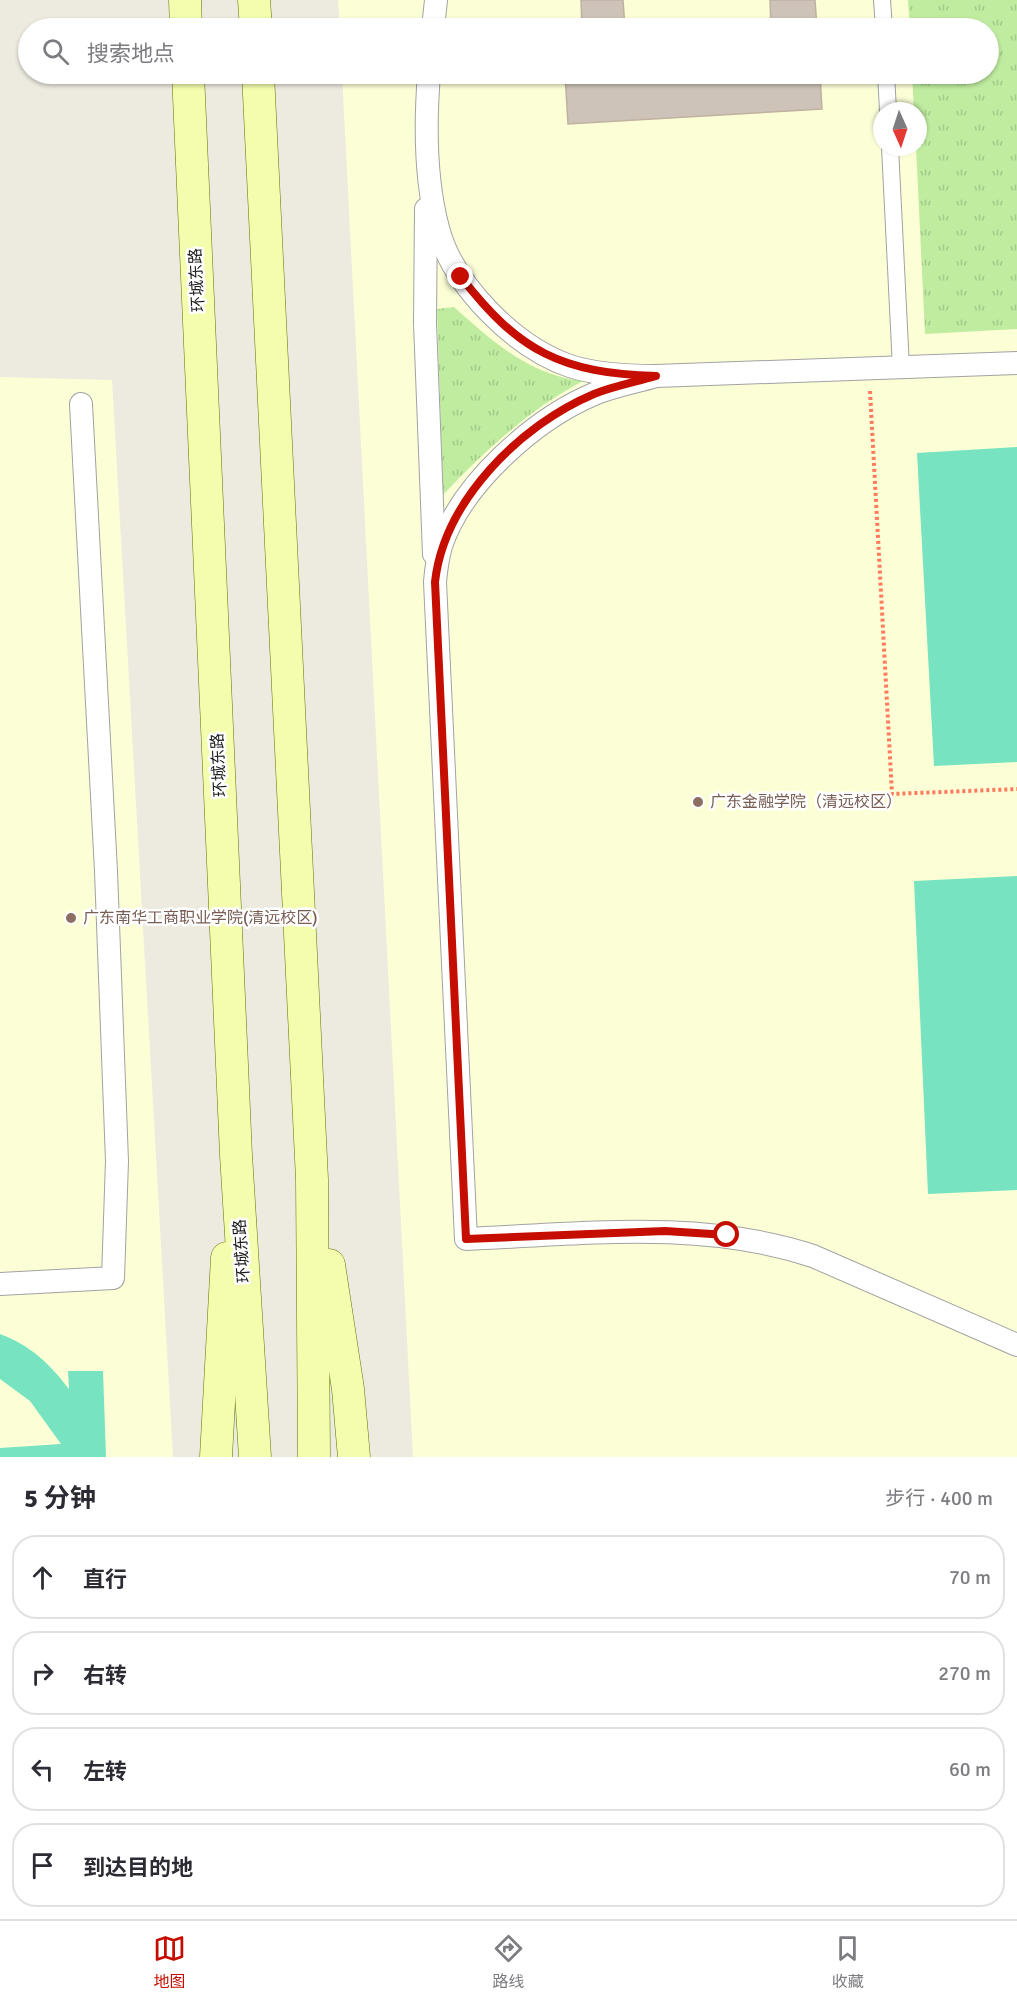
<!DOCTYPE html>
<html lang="zh">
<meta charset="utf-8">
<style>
:root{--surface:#fff;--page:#f2f2f3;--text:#2b2b33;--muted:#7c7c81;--line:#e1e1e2;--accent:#c50e00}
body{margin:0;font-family:Signika,"Noto Sans SC",sans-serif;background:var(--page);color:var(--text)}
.compass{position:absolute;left:873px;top:102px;width:54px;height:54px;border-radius:50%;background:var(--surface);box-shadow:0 2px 4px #0004;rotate:177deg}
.stop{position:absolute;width:18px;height:18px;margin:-14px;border:4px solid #c50e00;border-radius:50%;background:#fff}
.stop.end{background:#c50e00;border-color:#fff;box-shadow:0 2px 6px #0008}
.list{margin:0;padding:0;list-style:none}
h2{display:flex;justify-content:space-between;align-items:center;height:78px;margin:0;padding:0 24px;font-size:26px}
h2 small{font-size:20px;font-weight:400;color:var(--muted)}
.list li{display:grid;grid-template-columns:39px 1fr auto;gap:18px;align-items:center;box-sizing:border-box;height:84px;margin:0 12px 12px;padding:0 12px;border:2px solid var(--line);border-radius:24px}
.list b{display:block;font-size:22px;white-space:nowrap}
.list em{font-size:20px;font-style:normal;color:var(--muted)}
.icon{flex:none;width:33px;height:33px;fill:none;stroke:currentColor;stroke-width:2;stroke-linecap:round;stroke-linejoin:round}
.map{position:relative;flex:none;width:1017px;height:1457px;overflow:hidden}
.search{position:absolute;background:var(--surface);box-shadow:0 2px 4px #0004;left:18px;right:18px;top:18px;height:66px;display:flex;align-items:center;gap:15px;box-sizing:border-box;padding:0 21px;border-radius:33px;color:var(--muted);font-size:22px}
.sheet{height:462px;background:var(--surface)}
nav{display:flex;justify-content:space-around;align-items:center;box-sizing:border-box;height:84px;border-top:2px solid var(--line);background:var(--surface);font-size:16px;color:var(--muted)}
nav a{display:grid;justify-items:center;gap:3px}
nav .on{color:var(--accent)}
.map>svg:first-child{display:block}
.education{fill:#fcffd6;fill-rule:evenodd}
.grass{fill:url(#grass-tufts)}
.pitch{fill:#77e3c1}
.building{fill:#cdc3b8;stroke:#c0b1a1;stroke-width:1.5}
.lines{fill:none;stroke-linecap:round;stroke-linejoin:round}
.pedestrian-casing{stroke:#a2a2a2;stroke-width:18}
.minor-casing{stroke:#a2a2a2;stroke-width:24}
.secondary-casing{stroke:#5f7300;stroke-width:33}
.path{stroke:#ff7a5e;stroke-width:4;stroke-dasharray:3 3;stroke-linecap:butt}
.pedestrian{stroke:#fff;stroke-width:16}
.minor{stroke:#fff;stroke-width:22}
.secondary{stroke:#f3fdad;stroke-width:32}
.route{stroke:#c50e00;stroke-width:8}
.education-dot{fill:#8d6e63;stroke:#fff;stroke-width:2}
.labels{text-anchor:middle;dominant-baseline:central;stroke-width:5;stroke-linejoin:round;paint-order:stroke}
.street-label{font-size:16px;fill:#1b1b1b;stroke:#fff}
.education-label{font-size:16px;fill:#785e54;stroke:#fff;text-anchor:start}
</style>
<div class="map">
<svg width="1017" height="1457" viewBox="0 0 1017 1457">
<defs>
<pattern id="grass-tufts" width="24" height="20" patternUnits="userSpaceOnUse" patternTransform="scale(1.5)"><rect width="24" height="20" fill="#c0eca0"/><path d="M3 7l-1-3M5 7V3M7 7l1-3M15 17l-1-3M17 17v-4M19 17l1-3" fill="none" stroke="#a4ca89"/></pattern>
</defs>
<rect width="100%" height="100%" fill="#edeadf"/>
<g class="education">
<path d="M338,0H1017V1457H413L342,74H988V28H340ZM882,111H918V147H882Z"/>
<path d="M0,377L112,380L173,1457H0Z"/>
</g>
<g class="grass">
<path d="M908,0H1017V329L925,334L916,147H918V111H914L912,74H988V28H910Z"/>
<path d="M454,307C493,342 530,375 583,381C530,409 484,451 443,495L437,309Z"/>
</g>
<g class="pitch">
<path d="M1017,447V762L934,766L917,453Z"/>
<path d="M1017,876V1190L928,1194L914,881Z"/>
<path d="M0,1334C30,1345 50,1364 69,1389L68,1371H103L106,1457H0V1448L61,1444L30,1401L0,1379Z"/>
</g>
<g class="building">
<path d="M581,0H623L625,28H582Z"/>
<path d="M770,0H815L817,28H771Z"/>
<path d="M565,74H820L822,109L568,124Z"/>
</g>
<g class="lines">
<g class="pedestrian-casing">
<g id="pedestrian">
<path d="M882,0L884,28"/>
<path d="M886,74L888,111"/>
<path d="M890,147L901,368"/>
</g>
</g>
<g class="minor-casing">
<g id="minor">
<path d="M433,28L436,0"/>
<path d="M429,74C425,124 425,179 438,228C453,286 515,347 570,366C597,375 628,376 656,376L1017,363"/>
<path d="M426,209L425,323L434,554"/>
<path d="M656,376C636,382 614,386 594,394C535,419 462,483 441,546C438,557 436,570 435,582L466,1239C582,1234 701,1219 813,1256L1017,1345"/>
<path d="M0,1284L113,1278L117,1161L106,871L81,404"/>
</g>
</g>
<g class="secondary-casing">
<g id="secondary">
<path d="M185,0L186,28"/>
<path d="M254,0L256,28"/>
<path d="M188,74L236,1155L255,1457"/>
<path d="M258,74L312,1179L314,1457"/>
<path d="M329,1265L348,1389L354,1457"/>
<path d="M216,1457L227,1258"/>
</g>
</g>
<path class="path" d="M870,391L892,794L1017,789"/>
<use href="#pedestrian" class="pedestrian"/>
<use href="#minor" class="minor"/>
<use href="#secondary" class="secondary"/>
</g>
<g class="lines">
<path class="route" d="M461,277C519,352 562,373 656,376C636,382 614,386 594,394C520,425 444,501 435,582L466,1239L665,1231L727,1235"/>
</g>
<g class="education-dot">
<circle cx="698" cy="802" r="6"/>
<circle cx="71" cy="918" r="6"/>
</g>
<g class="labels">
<g class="street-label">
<text transform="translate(197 280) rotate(-93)">环城东路</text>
<text transform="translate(219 765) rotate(-93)">环城东路</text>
<text transform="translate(242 1251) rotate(-94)">环城东路</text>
</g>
<g class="education-label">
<text x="710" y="802">广东金融学院（清远校区）</text>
<text x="83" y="918">广东南华工商职业学院(清远校区)</text>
</g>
</g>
</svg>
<svg class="compass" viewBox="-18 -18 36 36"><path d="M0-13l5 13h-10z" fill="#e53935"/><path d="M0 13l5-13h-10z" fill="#7c7c81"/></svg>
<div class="stop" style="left:727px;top:1235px"></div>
<div class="stop end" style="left:461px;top:277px"></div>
<div class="search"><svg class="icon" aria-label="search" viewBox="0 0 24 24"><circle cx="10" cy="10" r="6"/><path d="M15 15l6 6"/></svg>搜索地点</div>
</div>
<section class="sheet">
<h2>5 分钟<small>步行 · 400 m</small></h2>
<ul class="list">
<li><svg class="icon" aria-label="ahead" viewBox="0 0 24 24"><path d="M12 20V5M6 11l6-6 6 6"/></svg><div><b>直行</b></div><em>70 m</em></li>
<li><svg class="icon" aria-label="right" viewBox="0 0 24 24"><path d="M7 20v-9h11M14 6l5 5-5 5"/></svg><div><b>右转</b></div><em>270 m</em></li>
<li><svg class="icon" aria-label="left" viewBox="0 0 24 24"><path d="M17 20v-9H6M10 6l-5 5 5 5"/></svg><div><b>左转</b></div><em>60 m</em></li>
<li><svg class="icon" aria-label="arrive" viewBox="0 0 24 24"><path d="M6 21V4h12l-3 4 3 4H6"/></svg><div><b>到达目的地</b></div></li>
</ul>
</section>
<nav>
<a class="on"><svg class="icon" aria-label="map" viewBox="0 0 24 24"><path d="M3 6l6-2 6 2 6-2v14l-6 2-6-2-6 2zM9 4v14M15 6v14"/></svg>地图</a>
<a><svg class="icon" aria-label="directions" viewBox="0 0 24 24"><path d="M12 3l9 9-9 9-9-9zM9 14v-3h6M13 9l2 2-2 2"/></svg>路线</a>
<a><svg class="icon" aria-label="saved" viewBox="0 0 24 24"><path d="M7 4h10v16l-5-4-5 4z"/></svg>收藏</a>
</nav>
